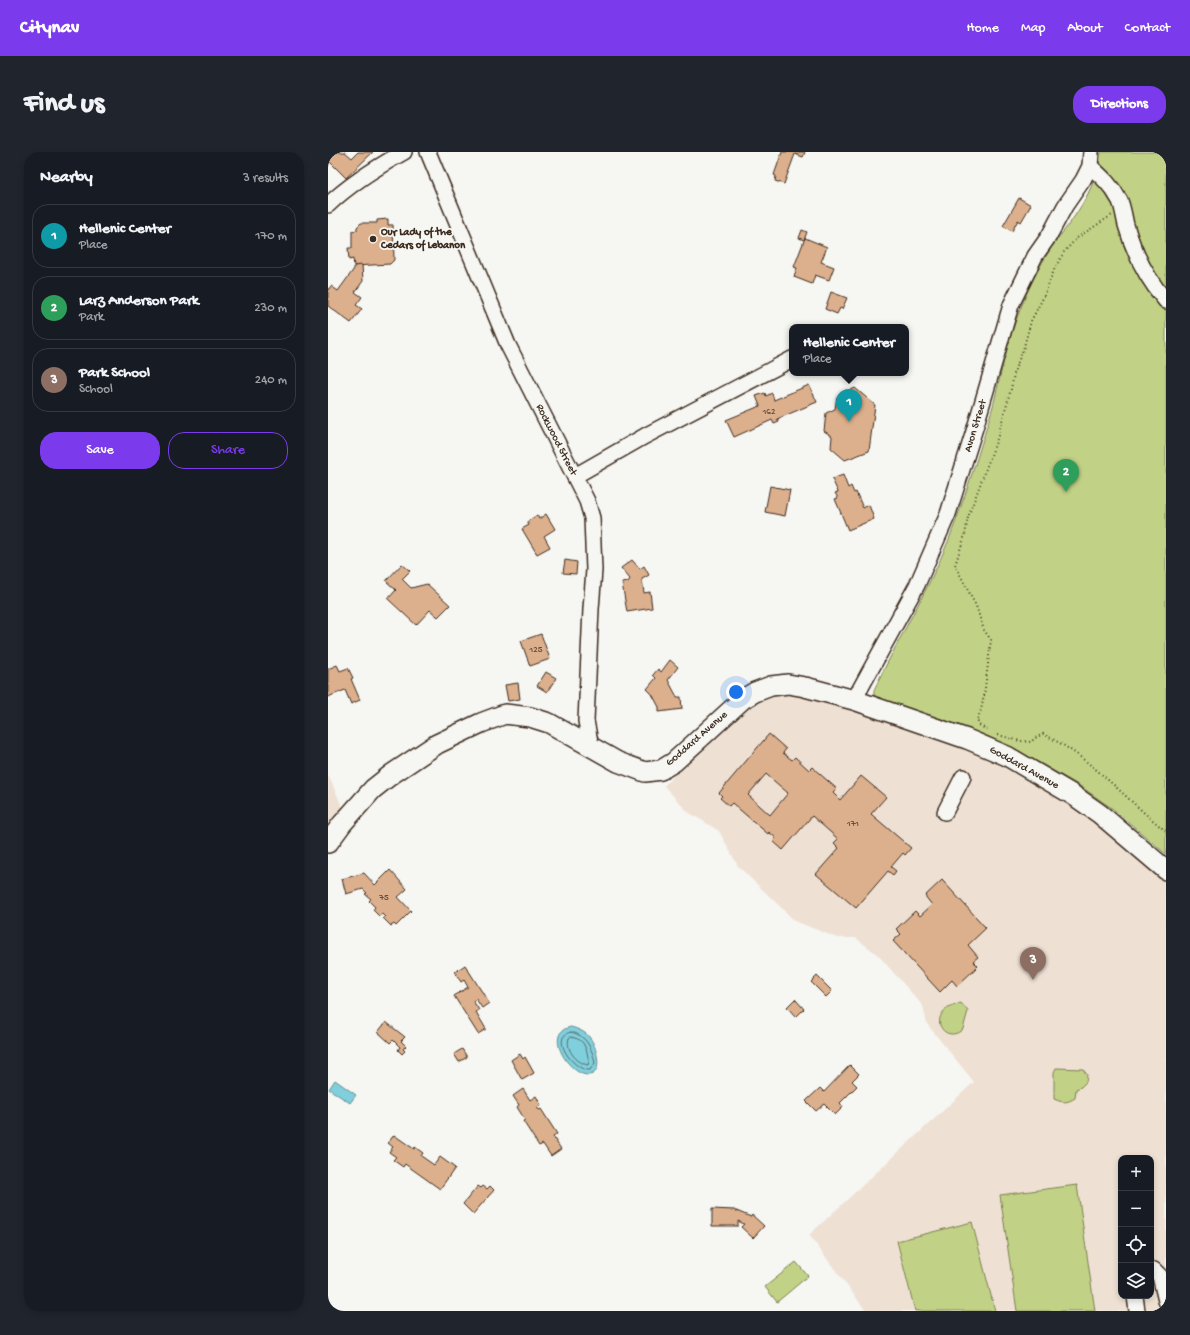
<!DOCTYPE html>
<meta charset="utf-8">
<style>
:root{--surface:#171b24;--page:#20242c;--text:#f1f3f6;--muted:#9ea1a6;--line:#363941;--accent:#7c3aed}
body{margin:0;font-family:"Gochi Hand",sans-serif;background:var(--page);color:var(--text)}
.controls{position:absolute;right:12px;bottom:12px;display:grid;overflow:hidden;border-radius:8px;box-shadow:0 2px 6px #0003}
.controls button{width:36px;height:36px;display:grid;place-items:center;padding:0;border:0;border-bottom:1px solid var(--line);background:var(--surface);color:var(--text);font:20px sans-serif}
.you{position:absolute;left:408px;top:540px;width:14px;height:14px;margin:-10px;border:3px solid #fff;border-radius:50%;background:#1a73e8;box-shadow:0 0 0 6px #1a73e833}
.badge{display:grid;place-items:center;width:26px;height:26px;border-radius:50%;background:var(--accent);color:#fff;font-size:13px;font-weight:700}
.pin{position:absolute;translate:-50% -33px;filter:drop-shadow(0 1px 2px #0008)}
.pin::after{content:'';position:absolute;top:21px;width:14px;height:12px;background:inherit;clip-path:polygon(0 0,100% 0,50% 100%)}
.popup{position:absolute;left:461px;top:172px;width:120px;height:52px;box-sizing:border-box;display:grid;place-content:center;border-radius:8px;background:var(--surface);filter:drop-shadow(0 1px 3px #0005);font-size:13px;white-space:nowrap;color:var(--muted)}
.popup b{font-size:15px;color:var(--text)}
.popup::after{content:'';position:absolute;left:50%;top:100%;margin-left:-8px;border:8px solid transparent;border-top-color:var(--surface)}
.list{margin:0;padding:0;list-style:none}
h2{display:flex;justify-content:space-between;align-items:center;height:52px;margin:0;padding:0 16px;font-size:17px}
h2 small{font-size:13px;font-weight:400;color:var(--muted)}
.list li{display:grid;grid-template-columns:26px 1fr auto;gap:12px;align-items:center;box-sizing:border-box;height:64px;margin:0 8px 8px;padding:0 8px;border:1px solid var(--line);border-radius:16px}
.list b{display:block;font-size:15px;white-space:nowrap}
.list p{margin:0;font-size:13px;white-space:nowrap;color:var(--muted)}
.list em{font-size:13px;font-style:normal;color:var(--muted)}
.actions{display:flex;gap:8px;padding:12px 16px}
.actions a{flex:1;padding:9px 0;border:1px solid var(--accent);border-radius:16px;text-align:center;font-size:14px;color:var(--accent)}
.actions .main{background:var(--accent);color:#fff}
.icon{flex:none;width:22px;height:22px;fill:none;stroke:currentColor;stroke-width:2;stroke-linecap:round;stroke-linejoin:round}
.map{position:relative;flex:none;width:838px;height:1159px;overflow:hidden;border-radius:16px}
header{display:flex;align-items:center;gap:24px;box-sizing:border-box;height:56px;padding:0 20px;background:var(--accent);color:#fff}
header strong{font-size:19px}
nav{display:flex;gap:22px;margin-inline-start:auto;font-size:14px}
.intro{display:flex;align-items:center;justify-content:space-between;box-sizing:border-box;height:96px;padding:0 24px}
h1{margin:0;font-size:28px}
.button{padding:10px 18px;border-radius:16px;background:var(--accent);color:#fff;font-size:14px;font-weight:700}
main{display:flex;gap:24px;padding:0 24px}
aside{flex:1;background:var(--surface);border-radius:16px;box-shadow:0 2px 6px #0003}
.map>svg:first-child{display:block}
.built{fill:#eee1d4;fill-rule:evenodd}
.green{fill:#c1d286;stroke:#7e7e52}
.water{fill:#80cfdd;stroke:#648d91}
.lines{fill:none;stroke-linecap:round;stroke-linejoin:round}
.shore{stroke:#576c6a;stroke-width:1}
.building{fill:#ddb08d;stroke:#3b2a1e;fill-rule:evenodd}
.minor-casing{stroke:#3b2a1e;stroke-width:18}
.major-casing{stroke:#3b2a1e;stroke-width:22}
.path{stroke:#3b2a1e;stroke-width:2;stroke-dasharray:1 3;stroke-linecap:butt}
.minor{stroke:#f6f6f2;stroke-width:15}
.major{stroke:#f6f6f2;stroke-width:19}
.poi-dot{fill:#3b2a1e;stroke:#f6f6f2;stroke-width:1.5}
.labels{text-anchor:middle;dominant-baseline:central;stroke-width:3.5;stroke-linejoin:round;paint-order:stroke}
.number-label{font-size:9px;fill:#644c3a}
.poi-label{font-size:11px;font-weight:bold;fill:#3b2a1e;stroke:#f6f6f2;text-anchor:start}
.street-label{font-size:11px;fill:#3b2a1e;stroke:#f6f6f2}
</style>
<header>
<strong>Citynav</strong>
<nav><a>Home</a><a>Map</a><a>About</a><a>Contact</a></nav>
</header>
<div class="intro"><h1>Find us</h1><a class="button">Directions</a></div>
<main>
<aside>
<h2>Nearby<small>3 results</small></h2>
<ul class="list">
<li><span class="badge" style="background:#0f9aa8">1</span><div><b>Hellenic Center</b><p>Place</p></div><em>170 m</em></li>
<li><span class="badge" style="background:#2e9e5b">2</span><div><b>Larz Anderson Park</b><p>Park</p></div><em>230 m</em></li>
<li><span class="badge" style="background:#8d6e63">3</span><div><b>Park School</b><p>School</p></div><em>240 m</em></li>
</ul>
<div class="actions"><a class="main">Save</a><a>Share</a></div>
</aside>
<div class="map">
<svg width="838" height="1159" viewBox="0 0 838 1159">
<rect width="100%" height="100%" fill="#f6f6f2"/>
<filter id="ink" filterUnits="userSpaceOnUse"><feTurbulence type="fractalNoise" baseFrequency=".025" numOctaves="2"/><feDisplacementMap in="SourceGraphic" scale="8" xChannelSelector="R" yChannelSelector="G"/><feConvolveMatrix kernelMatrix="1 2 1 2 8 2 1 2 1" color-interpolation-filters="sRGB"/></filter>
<g filter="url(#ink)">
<g class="built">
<path d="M453,543H473L502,550L627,594L663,608L695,623L727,641L785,684L838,730V1159H538L481,1083L646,930L599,872L595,854L550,803L528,786H509L467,769L410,714L391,679L360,660L336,634L383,584L422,552L437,545ZM793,1006H823V1144H793Z"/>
<path d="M0,623L15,656L0,673Z"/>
</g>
<g class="green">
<path d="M773,0H838V702L785,657L752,634L691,599L657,583L619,569L550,546L546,543V538C573,480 608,427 629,366C642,329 654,292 665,254C673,222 679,189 692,158C700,136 711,115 723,96C732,83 742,72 750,59C762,41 770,21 773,0Z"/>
<path d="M633,851L640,859L635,877C621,891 603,873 616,859C620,855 627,853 633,851Z"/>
<path d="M728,916L755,917L759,923L758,930L753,935L748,937L747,946C739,951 735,951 726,947V920Z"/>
<path d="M749,1033L767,1159H689L672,1043Z"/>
<path d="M644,1070L667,1159H587L569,1089Z"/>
<path d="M468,1110L480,1124L449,1150L437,1135Z"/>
</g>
<g class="water">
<path d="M243,875C250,877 258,880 262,886C268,893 277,923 260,923C241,923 214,880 243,875Z"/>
<path d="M7,928L28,943L22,951L1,937Z"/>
</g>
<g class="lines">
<g class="shore">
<path d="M243,880C258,883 264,896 267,911L262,918C247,920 220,885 243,880Z"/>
<path d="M243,885C247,886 252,887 255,891C258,896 262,908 260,913C249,911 237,898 241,886Z"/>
</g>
</g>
<g class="building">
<path d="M0,0H17L24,6L30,0H45L18,26L0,8Z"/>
<path d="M454,0H477L475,5L467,2L456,32L447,29L448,24L446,23Z"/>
<path d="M691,46L703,53L693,70L690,68L684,79L675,74Z"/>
<path d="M60,67V73H65L66,108L62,112L26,114L25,107L21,108L20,96H24V79L29,78V75L33,71H49V68Z"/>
<path d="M474,78L479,80L476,88L471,86Z"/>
<path d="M477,86L499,95L493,110L506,115L501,128L487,123L484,132L466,125L469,116L466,115Z"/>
<path d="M34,113L35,129L27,140L34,145L28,153L34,157L23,171L0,154V138L3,134L10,139L26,117V114Z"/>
<path d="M503,140L519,146L514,157L512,156L509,162L497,157Z"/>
<path d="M481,233L489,250L449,267L451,270L446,272L444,268L406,285L398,268L432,254L428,244L437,241L438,244L444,241L446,248Z"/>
<path d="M527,236L547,253L541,299L517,308L503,296L504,284L496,279L498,261L507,257L509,245Z"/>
<path d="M515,323L520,336L523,334L526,341L528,340L535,356L541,353L546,367L520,378L507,347L510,346L507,341L510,340L504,327Z"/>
<path d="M442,334L462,338L457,364L437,360Z"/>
<path d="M218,362L227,377L216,384L222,395L209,402L194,377L201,373L199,370L209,363L211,367Z"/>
<path d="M237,408L249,410L248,422L235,421Z"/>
<path d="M304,408L312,417L316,414L321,423L314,427L316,441L322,440L324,456L299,460L294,431L300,430L302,427L293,416Z"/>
<path d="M74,412L82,419L74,427L83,436L99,432L122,453L110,465L102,458L88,473L60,447L68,438L58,429Z"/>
<path d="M213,482L222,507L202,514L193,489Z"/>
<path d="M342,508L350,515L340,528L349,545H353L354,557L331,560V555L324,542L319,537L328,526L325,523L330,517L333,520Z"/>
<path d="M9,513L12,519L20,516L25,526L23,527L32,548L23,552L17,538L0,545V517Z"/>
<path d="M218,520L228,526L219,540L209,534Z"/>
<path d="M190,531L192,547L180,549L177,533Z"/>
<path d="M441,582L458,597L455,601L464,608L467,605L481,618L484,615L509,637L505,641L512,648L533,624L558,645L543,662L583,696L577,703L575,701L563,715L568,719L565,723L560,719L528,756L488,722L511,696L506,691L510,687L484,664L455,698L445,689L448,686L441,680L440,682L404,651L401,654L392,646L394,644L391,641ZM438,622L460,641L442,663L420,643Z"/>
<path d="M62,718L79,737L70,745L83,759L68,774L66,772L63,774L55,766L57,765L54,762L51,764L45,758L47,755L41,749L43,747L37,742L39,741L35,737L18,742L14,727L36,721L47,733Z"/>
<path d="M614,728L658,776L640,793L650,805L645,809L650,814L629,834L624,828L612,840L565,789L573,782L568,777L587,759L592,764L604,753L597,744Z"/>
<path d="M137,813L161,851L154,856L148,847L145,849L151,858L148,860L158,877L150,882L126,844L140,835L136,828L133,830L127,820Z"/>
<path d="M489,824L504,839L498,845L483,830Z"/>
<path d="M467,847L476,857L468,865L459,855Z"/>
<path d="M58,870L77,885L73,889L78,894L75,897L77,899L74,902L70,898L72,895L65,888L62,891L50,880Z"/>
<path d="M134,897L139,905L131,910L126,902Z"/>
<path d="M192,902L195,907L197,905L206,921L194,928L183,908Z"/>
<path d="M522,913L531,922L524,929L529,934L512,951L515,955L507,963L496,952L488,959L478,949L492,936L496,940Z"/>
<path d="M195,937L202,948L208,944L213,953L209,956L211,958L213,957L229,982L225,985L233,997L223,1004L215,992L211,994L195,969L197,968L189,955L191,953L185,944Z"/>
<path d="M66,983L86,997L87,995L95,1001L93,1004L106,1013L112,1005L127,1016L112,1037L77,1012L75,1015L65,1008L68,1005L61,1000L65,995L60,991Z"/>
<path d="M150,1034L153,1036L155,1034L159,1037L162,1034L166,1038L145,1062L135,1052Z"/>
<path d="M384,1057L406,1058L423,1065L424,1063L436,1074L425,1086L413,1075L416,1072L410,1069V1074H384Z"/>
</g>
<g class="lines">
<g class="minor-casing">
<g id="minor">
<path d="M100,0L180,193L259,349L264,366L266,418L263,457L258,569L263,595"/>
<path d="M762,14C774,25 784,34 792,49C795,56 796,65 798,73C806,101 819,127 838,149"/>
<path d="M0,53C22,32 49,15 76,0"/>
<path d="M247,324L317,284L464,207"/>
<path d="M526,548L589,433L620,362L647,276L683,153L707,104L721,84L737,54L755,28L762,14L763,0"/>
<path d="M617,660L635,625"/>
<path d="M823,1119L826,1118L832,1124L838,1149"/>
<path d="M807,1144L809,1159"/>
</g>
</g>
<g class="major-casing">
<path id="major" d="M0,691L14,672L45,637L64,622L109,592L153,571L177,562L202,565L221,571L290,610L317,620L333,618L346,610L415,547L427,540L443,534L460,532L477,535L526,548L639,587L679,604L745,643L772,662L838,718"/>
</g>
<g class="path">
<path d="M659,578L651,573L649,568L653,558L656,544L663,488L656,478L648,454L627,413L637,383L640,365L669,287L683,237L687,217L695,198L703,169L716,144L726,118L736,100L749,86L784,63"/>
<path d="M670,583L692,589L703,590L707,586L715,582C763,605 797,647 838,679"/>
</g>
<use href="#minor" class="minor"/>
<use href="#major" class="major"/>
</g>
</g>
<circle class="poi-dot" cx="45" cy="87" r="4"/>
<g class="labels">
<g class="number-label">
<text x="441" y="260">162</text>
<text x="208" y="498">125</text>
<text x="525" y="672">171</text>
<text x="56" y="746">75</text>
</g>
<g class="poi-label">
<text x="53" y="81">Our Lady of the<tspan x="53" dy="13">Cedars of Lebanon</tspan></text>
</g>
<g class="street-label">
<text transform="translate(648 274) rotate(-73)">Avon Street</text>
<text transform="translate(228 288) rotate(63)">Rockwood Street</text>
<text transform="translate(369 587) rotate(-41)">Goddard Avenue</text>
<text transform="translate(696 616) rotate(29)">Goddard Avenue</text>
</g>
</g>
</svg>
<div class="controls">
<button>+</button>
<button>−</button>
<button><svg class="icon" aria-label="locate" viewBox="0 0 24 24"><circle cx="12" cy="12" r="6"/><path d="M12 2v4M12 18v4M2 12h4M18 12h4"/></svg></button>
<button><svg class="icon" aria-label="layers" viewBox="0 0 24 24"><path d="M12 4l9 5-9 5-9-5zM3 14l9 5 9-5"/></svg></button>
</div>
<div class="you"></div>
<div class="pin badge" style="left:521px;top:270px;background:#0f9aa8">1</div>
<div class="popup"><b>Hellenic Center</b>Place</div>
<div class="pin badge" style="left:738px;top:340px;background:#2e9e5b">2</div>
<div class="pin badge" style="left:705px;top:828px;background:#8d6e63">3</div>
</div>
</main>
